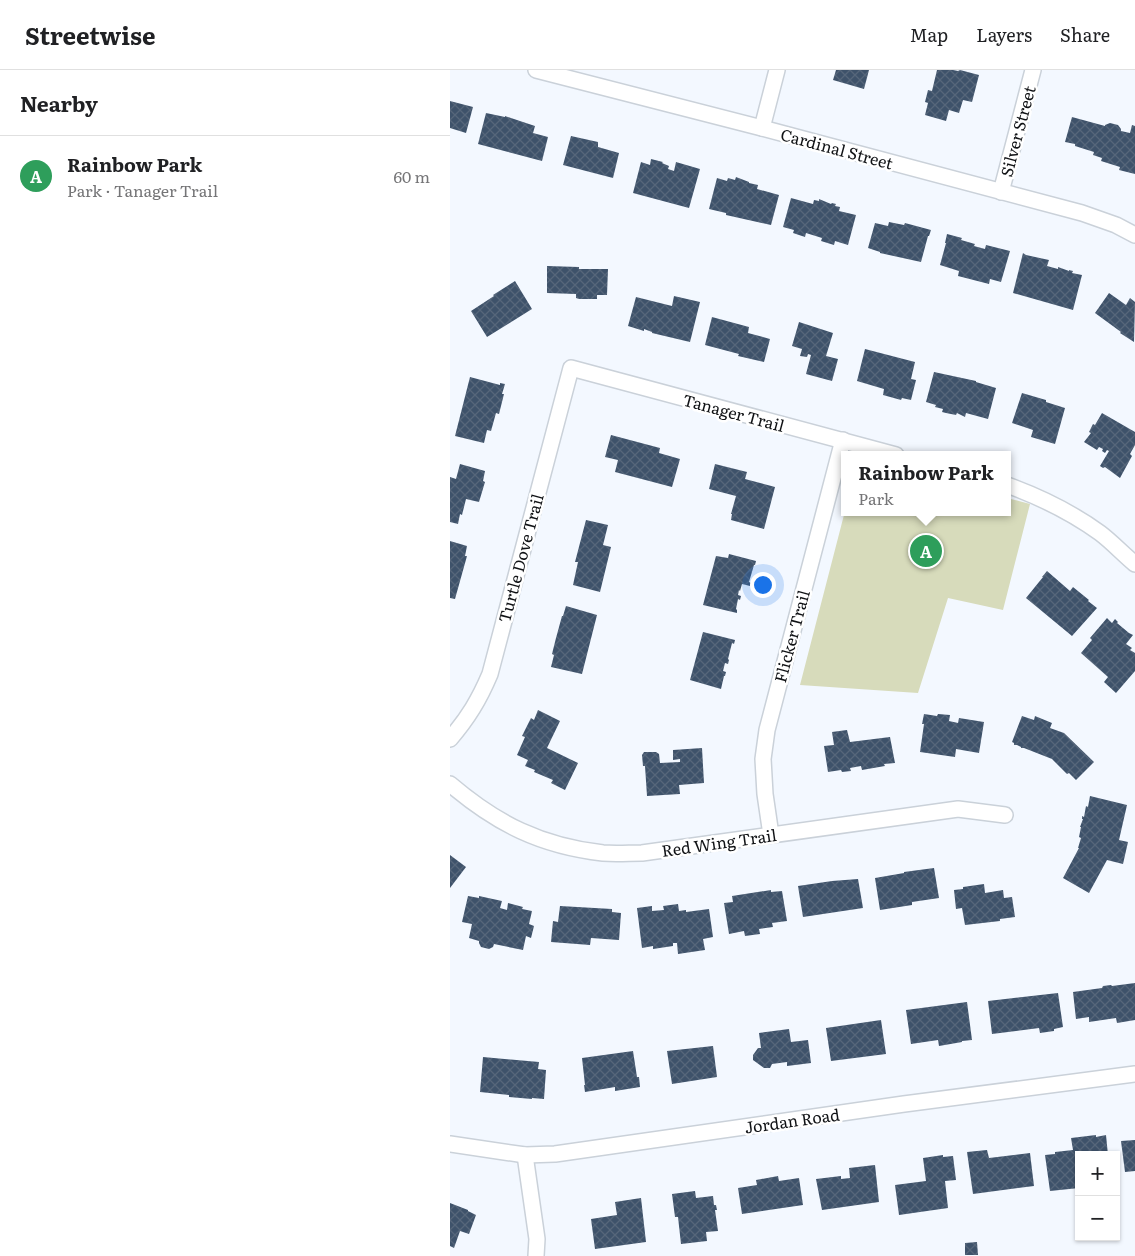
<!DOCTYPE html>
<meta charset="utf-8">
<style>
:root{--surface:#fff;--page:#f2f2f2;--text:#202124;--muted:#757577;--line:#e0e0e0;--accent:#595d2b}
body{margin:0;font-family:Literata,serif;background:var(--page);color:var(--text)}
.controls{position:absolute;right:15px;bottom:15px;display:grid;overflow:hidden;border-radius:0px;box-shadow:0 1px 4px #0004}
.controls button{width:45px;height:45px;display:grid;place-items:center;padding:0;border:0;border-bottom:1px solid var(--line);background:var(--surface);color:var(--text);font:25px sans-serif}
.you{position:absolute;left:312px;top:514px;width:18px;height:18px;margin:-12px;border:4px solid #fff;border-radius:50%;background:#1a73e8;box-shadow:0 0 0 8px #1a73e833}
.badge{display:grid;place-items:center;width:32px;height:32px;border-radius:50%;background:var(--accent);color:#fff;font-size:16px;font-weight:700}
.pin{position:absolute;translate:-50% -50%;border:2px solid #fff;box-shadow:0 1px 5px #0006}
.popup{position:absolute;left:391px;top:381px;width:170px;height:65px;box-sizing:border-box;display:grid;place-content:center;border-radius:0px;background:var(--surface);filter:drop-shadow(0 1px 4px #0005);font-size:16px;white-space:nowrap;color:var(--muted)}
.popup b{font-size:19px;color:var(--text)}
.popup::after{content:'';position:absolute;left:50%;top:100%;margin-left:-10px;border:10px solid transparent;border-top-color:var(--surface)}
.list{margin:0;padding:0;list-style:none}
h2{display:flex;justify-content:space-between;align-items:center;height:65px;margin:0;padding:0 20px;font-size:21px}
h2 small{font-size:16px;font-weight:400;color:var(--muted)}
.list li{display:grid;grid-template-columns:32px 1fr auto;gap:15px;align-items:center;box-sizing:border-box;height:80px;padding:0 20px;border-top:1px solid var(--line)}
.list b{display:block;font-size:19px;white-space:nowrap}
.list p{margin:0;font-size:16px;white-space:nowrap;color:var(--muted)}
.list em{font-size:16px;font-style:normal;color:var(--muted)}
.map{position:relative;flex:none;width:685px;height:1186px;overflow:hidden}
header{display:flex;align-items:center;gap:30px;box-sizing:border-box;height:70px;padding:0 25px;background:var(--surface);border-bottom:1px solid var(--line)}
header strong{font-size:24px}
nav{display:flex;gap:28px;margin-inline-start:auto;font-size:18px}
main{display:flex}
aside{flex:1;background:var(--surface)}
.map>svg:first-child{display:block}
.green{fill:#d7dbbb}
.building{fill:url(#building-cross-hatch)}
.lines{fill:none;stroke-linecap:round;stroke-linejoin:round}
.street-casing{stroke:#cad1d9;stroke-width:18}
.street{stroke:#fff;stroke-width:15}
.labels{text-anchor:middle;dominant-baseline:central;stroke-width:5;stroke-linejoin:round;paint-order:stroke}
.street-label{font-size:16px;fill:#101215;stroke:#fff}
</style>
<header>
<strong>Streetwise</strong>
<nav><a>Map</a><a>Layers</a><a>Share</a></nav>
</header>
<main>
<aside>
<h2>Nearby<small></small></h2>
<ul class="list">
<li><span class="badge" style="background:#2e9e5b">A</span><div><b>Rainbow Park</b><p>Park · Tanager Trail</p></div><em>60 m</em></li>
</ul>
</aside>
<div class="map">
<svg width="685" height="1186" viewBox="0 0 685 1186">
<defs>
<pattern id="building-cross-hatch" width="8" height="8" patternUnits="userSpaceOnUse" patternTransform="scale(1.25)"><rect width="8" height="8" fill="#3e526a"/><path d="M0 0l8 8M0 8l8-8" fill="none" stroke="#56667a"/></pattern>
</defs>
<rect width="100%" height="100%" fill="#f3f8ff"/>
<path class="green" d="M557,428L580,434L553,540L498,528L468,623L350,615L395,441V442H557Z"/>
<g class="building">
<path d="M386,0H419L414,19L383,10Z"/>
<path d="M487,0H503L508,1L510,0L529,5L522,32L513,30L509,43L499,40L496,51L475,45L478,33L475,32L478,20L482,21Z"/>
<path d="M0,31L23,37L16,63L0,58Z"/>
<path d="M36,43L55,47V46L85,56L83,63L98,67L92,91L28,74Z"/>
<path d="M622,47L655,56V55L660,53L668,55L671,59V61L680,63L682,55L685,56V104L669,100L670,97L651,91L652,88L643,85L644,82L625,76V74L615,72Z"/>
<path d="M121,66L148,72V77L169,83L163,108L113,95Z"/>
<path d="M201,89L213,92L212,93L219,96L218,99L224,101L226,92L250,99L239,138L183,123L191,92L200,95Z"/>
<path d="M286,107L299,112V113L308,115L307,119L329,125L321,155L276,145V143L259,139L267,108L277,111L278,108L285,110Z"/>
<path d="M341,128L363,134L364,130L369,131V129L381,134L382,133L386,134L385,136L390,137L389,141L406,145L398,175L385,171L384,175L371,171L372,168L356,163L355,167L343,163L344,160L333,157Z"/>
<path d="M439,152L454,155L455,153L481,160L479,166H478L471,192L430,183V182L418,178L425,153L438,156Z"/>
<path d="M497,164L512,168L511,170L525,174L524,176L535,179L536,175L560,181L551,212L540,209L539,214L508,206L509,201L490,195L496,173H495Z"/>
<path d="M573,183L576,185L599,190L597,196L608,199V197L619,201V200L623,201L622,203L632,205L623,240L563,223Z"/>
<path d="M97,196L129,197V199H158L157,225H147V229H129L126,228V224L97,223Z"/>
<path d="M65,211L82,239L37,267L21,241L44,226L43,225Z"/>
<path d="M659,223L676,235L680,228L685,232L684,272L670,263L671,262L645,243Z"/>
<path d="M224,226L250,232L240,272L202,263V262L194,259V261L178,256L186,227L222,236Z"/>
<path d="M262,247L299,257L298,263L320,269L314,292L288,286L289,284L255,275Z"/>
<path d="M349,252L383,263L376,286L388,289L382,311L356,304L361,285L358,284L357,287L350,286L352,279L342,276Z"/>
<path d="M415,279L465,292L461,309L466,310L461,330L452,328L451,330L433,325L434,319L407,311Z"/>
<path d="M484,302L526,311V312L546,318L538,349L516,343L515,347L507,343L506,345L496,343L492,342L493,339L485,337L486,335L476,332Z"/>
<path d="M20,307L50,315V313L55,314L52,324H54L49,344L46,343L41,361L37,360L34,373L5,366Z"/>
<path d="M572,323L596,330V332L615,338L605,374L581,367L583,360L562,353Z"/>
<path d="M652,343L685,362V375L680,384L682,386L670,408L655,397L653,398L650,396L659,381L657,380L655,383L652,381L653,379L649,377L647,380L634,372L641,363L639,362L643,354L645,355Z"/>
<path d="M161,365L210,378L209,383L230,389L222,417L165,402L168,390L155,387Z"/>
<path d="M10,394L35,401L33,411L35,412L29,432L16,429L12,445L10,444L8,454L0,452V407L6,409Z"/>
<path d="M265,394L297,402L295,409L325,417L314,459L281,450L282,444H281L286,426L259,419Z"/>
<path d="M136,450L158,455L153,475L161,477L150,522L123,515L128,492H125Z"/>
<path d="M0,471L17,476L15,486H17L5,529L0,528Z"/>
<path d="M279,484L306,491L305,495H304L299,512L301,513L300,516L292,514L290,521L289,520L288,525L291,526L290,530L288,529L286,539L287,540V543L253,535L266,486L278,488Z"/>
<path d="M597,501L620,521L623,517L639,530L638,531L647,538L622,566L576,528L593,507H592Z"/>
<path d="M116,536L147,545L132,604L101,597L104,585L102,584L106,568L112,546H113Z"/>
<path d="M657,548L662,553L665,549L668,552L667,553L679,563L683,565L676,574L682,578L680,580L685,583V601L666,623L654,612L658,607L631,583L642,570L640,568Z"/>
<path d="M253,562L285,570L284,574L282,573L278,589L279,590L278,594L275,593L273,601L276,602L275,606H274L271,619L240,610Z"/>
<path d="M88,640L110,651L97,678L128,693L115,720L101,713L103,710L84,702L85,700L75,696L78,690L67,685L75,667L72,666L81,648L84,650Z"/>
<path d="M474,644L487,646L488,644L500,645L499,651L508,653L509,648L534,652L529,683L506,679L505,687L470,682L474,654H472Z"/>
<path d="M572,646L584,650L585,646L602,653L600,658L614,663L644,692L626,710L619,703L617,704L602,689L574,678H571V677L567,675H564V673L562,672Z"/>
<path d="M397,660L400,672L440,667L445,693L434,694L435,696L412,700L411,696L400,698L401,701L392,702L391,700L378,702L374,676L384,675L382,662Z"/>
<path d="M252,678L254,713L229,715L230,724L197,726L195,696H193L192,685L194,682H206L209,684L210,693L230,692V689L223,690V680Z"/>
<path d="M640,726L677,735L669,770L678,772L673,794L657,790L639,823L613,808L629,778H628L631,768L629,767L631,757H630L633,749H632V746L634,747L636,736L638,737Z"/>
<path d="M0,785L16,797L0,818Z"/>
<path d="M484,798L489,828L462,832V835L430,840L425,808L454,803V802Z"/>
<path d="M408,809L413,838L353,847L348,816L382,811Z"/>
<path d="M534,814L535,823L553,820L554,828L562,827L565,847L550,849V851L515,855L512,838L506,839L504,820L513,819V817Z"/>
<path d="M321,820V822L332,821L337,851L322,853L323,857L309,859L310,864L295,866L294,861L279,864L274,833L283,832L282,826Z"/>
<path d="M18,826L29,828V826L52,831L50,838L57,840L58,833L73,837L72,839L82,841L79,854L84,856L81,868L76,866L73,880L44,874L43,877L39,879L31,877L29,873V871L19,868L22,854L12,852Z"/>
<path d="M228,834L229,841L236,840V842L259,839L263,867L253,869L255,880L228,884L227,873H223V876L203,879V876L192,878L187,838L202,836V841L214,840L213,836Z"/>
<path d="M110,836L162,839V842L171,843L169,870L141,868L140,875L101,872L103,851L108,852Z"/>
<path d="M685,913V950L667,953L666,948L639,952V947L626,949L623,922L652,918L653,916L661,915L662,916Z"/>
<path d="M608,923L613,957L604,959V961L590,963L589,958L542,964L538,931Z"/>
<path d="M517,932L522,970L512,971V972L489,976L488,970L461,974L456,940Z"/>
<path d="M431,950L436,984L381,991L376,958Z"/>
<path d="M339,959L341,972L358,970L361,993L337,996V992L322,994L320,998H314L303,990V985L308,978H311L309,963Z"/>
<path d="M263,976L267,1007L222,1014L217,981Z"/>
<path d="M183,981L187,1007H189L190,1017L165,1021V1017L135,1022L134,1015H135L132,988Z"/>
<path d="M33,987L89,992L88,999L96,1000L94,1029L82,1028V1029L59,1027V1025L30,1022Z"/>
<path d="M646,1065V1067L656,1065L658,1085H629V1118L600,1121L595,1085L605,1084V1082L623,1080L621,1068Z"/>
<path d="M685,1070V1101L675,1102L671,1071Z"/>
<path d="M537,1080L539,1088L580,1083L584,1116L523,1124L517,1082Z"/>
<path d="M493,1085V1087L503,1086L506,1110L495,1111L498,1138L449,1145L445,1115L476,1111L473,1088Z"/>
<path d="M425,1095L429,1132L372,1140L366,1109L391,1106V1109L400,1108L399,1098Z"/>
<path d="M328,1106L329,1111L349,1108L353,1135L292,1144L288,1118L307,1115L306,1110Z"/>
<path d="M245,1121L246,1128L263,1126L264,1135H266L267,1140H265L268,1161L256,1162L257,1171L231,1174L228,1147H225L222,1124Z"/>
<path d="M191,1128L196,1172L145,1179L141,1149L167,1145L165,1132Z"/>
<path d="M0,1133L18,1140V1141L26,1145L19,1164L10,1161L4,1178L0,1176Z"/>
<path d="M527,1172L528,1185H515V1173Z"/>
</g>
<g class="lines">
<g class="street-casing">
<g id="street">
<path d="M86,0L312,58L632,143L666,155L685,165"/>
<path d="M312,58L327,0"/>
<path d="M551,122L583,0"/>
<path d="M557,415C590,427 621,442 650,463C662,472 673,484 685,494"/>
<path d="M0,669C18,648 29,630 40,604L121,298L446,385"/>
<path d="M0,714C47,754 91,776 153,783C166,784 179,783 192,783L508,739L555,745"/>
<path d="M321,765L315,724L313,689L317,660L393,370"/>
<path d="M0,1074L75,1085L105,1084L454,1034L685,1004"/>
<path d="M75,1085L87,1169L86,1186"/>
</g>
</g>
<use href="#street" class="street"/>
</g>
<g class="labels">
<g class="street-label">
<text transform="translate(567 61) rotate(-75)">Silver Street</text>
<text transform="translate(387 78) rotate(15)">Cardinal Street</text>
<text transform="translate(284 342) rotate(15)">Tanager Trail</text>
<text transform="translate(70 488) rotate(-75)">Turtle Dove Trail</text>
<text transform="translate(341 566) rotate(-75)">Flicker Trail</text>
<text transform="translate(269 772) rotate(-8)">Red Wing Trail</text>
<text transform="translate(342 1050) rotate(-8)">Jordan Road</text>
</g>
</g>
</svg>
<div class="controls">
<button>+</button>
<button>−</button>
</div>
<div class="you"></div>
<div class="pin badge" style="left:476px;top:481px;background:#2e9e5b">A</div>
<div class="popup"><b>Rainbow Park</b>Park</div>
</div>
</main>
